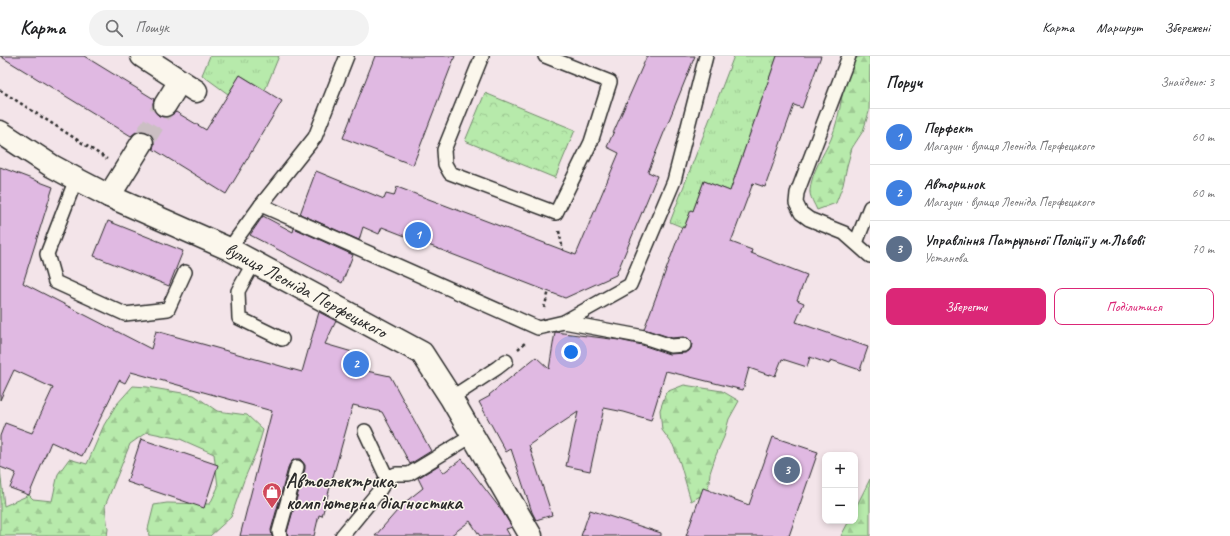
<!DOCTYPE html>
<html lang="uk">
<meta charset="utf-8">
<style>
:root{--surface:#fff;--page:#f2f2f2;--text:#202124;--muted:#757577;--line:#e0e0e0;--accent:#db2777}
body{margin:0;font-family:Caveat,sans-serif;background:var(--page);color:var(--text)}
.controls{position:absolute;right:12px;bottom:12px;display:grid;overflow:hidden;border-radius:8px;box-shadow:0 2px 6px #0003}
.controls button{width:36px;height:36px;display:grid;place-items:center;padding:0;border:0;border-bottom:1px solid var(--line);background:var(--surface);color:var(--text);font:20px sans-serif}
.you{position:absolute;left:571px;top:296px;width:14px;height:14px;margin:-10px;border:3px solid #fff;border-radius:50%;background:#1a73e8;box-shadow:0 0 0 6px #1a73e833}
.badge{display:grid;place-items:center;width:26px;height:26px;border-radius:50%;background:var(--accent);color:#fff;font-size:13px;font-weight:700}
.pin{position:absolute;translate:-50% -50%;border:2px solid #fff;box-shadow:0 1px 4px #0006}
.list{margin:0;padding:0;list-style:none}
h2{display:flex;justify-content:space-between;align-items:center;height:52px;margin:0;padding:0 16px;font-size:17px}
h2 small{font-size:13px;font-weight:400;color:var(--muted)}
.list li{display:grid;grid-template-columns:26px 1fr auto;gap:12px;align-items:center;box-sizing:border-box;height:56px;padding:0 16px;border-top:1px solid var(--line)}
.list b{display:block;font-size:15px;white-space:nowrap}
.list p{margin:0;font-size:13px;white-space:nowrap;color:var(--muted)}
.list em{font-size:13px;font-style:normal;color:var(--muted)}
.actions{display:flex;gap:8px;padding:12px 16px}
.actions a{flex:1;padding:9px 0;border:1px solid var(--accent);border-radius:8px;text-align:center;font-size:14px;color:var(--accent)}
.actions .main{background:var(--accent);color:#fff}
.icon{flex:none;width:22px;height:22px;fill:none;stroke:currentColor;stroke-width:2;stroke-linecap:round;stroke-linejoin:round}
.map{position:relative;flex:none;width:870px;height:480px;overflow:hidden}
header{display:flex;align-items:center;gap:24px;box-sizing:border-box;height:56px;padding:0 20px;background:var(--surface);border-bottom:1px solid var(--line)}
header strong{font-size:19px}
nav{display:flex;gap:22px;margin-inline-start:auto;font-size:14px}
.search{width:280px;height:36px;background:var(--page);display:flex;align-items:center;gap:10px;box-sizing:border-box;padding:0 14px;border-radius:22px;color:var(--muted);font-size:15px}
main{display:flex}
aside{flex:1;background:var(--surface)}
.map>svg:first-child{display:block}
.grass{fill:url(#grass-tufts);stroke:#718a6b}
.forest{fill:url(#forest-firs);stroke:#718a6b}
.park{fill:url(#park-crowns);stroke:#718a6b}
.building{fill:#e0b9e2;stroke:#2b2b2b}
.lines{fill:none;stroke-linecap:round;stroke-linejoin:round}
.street-tunnel{stroke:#cbbfc3;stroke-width:22;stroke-dasharray:22 11;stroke-linecap:butt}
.lane-casing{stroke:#2b2b2b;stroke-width:16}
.street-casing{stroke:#2b2b2b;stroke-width:25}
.path{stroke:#2b2b2b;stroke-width:2.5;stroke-dasharray:3 3;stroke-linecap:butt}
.lane{stroke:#fbf7ec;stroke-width:13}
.street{stroke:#fbf7ec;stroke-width:22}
.labels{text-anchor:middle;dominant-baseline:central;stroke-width:3;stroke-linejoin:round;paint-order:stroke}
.street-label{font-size:19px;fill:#2b2b2b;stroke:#fbf7ec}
.poi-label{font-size:19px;font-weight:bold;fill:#2b2b2b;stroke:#fbf7ec;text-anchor:start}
</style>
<header>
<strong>Карта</strong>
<div class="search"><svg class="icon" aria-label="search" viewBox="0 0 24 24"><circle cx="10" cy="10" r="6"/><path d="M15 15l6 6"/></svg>Пошук</div>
<nav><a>Карта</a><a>Маршрут</a><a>Збережені</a></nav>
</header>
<main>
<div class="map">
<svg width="870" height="480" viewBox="0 0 870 480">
<defs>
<pattern id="grass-tufts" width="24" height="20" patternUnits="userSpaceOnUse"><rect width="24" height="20" fill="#b7eaab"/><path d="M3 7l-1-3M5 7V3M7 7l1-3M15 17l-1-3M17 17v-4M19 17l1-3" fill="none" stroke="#9ec993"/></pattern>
<pattern id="forest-firs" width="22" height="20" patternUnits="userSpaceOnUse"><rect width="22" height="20" fill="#b7eaab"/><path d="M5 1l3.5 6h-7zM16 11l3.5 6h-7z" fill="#9ec993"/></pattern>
<pattern id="park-crowns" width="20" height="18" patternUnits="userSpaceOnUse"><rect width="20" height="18" fill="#b7eaab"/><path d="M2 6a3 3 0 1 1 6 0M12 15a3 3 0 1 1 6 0" fill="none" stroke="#9ec993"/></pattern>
</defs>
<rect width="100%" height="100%" fill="#f3e4e9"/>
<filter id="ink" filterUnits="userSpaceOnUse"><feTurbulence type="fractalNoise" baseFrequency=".025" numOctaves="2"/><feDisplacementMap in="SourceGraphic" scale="8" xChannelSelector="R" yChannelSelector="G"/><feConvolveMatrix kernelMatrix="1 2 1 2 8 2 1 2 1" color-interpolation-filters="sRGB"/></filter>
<g filter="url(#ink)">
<g class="grass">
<path d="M210,0H279L265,34L240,19L228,38L202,19Z"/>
<path d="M734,0H777L730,135L704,125L693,155H691L686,166L687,169L682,171L670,166Z"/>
</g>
<g class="forest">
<path d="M863,0H869L870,5L869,56L863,75L852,92L847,110L843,129L836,147L817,154C815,149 809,140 810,134C812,115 823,100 831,83C841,58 843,30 848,4Z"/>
<path d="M684,329L722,335L739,345L729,363L724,381L716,399L710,417L708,436L691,445L680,407L673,389L662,374L660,354L666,336Z"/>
<path d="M133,330L147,331L194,339L217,355L247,359L263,374L257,394L244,424L231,461L210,480H149L148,473L154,449L167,447L210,448L218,431L214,398L180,383L147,376L130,388L105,450L108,473L107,480H0V413L4,450L29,439L33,443L52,445L58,418L69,403L87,408L104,369L116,349Z"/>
<path d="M870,423V480H841L849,465H855V453Z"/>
</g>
<path class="park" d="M485,37L575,74L555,122L465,85Z"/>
<g class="building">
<path d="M0,0H84L154,43L153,48L154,54L159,60L164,61L170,60L176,56L206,74L240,19L282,45L226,138L153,93L154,88L153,81L148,76L143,75L136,76L131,80Z"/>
<path d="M375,0H455L413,109L343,82Z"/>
<path d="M647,0H695L648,116L657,120L616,219L565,242L382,171L379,178L363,171L359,184L300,158L316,115L384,143L386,138L394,140L397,131L576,199L619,97L607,91Z"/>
<path d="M777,0H821L802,52L794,49L765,131L753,127L731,186L752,194L751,197L807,219L797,244L804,247L796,266L868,291L860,314L831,304L829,308L810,301L807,311L782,303L775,320L770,318L769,319L749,312L743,334L666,315L651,364L624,356L604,352L590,415L566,410L578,356L529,389L552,459L536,464L532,456L511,393L506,396L479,346L490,340L489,339L536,301L549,313L555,276L619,284L642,289L669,298L685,297L689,295L691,292L692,288L691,285L688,282L683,281L672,282L644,273L682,171L684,172L691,154L693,155L704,125L730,135Z"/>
<path d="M0,111L53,131L23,227L151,293L156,275L302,316L319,256L336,265L325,288L366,300L362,314L390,320L431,395L410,408L382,356L353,349L322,460L319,459L314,480H288L287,476L305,413V409L302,405L300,403H295L292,405L289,409L271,474L272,480H240L272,355L131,316L125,327L119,324L82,400L51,386L29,439L10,432L16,417L0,411V380L5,367L32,377L53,332L14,314L0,344Z"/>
<path d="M263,160L293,176L294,172L353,199L342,227L250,179Z"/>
<path d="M108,165L183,195L169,230L94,200Z"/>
<path d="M773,381L818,396L789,480H686L703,432L749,449Z"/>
<path d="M141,383L218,409L204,452L127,426Z"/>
<path d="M462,403L502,455L512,471L506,473L510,480H480L470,465L450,480H375L404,447L423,432L418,422L439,409L443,417Z"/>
<path d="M590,454L661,477V480H581Z"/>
</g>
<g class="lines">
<path class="street-tunnel" d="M142,87L165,49"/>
<g class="lane-casing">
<g id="lane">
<path d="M482,0L444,94L445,108L450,117L556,157L591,86L610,26L545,0"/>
<path d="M849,0L797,137L796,147L801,157L809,163L844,177L870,200"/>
<path d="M76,123L47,198L55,226L125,258L168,253L185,216"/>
<path d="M261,149L315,81L347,0"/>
<path d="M856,187L870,151"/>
<path d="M229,193L261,149L538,272L564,266L630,229L674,125L706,0"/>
<path d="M254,206L238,235L239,262L282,283"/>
<path d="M564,266L644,281L671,290L684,289"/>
<path d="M451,342L497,312L506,305"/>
<path d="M365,375L387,422"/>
<path d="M280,480L279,476L297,411"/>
<path d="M342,480L379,435L387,422L396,418H409L472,380"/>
</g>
</g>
<g class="street-casing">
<g id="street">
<path d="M142,0L196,35"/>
<path d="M165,49L180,25"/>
<path id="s1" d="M0,76L52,110L76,123L109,140L229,193L422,297L451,342L531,480"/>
<path d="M109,140L142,87"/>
</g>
</g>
<g class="path">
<path d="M0,34L107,103"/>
<path d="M559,175L563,194"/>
<path d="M544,252L549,235"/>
<path d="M518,293L526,286"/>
</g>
<use href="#lane" class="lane"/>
<use href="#street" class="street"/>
</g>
</g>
<defs>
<g id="shop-pin" transform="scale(1)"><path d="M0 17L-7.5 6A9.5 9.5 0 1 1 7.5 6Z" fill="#d1495b" stroke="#fbf7ec"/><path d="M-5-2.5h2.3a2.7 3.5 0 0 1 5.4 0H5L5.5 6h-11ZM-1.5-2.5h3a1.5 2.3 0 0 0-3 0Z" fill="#fff"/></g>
</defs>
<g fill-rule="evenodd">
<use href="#shop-pin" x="272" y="436"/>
</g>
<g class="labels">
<g class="street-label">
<text stroke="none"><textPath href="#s1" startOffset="345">вулиця Леоніда Перфецького</textPath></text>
</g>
<g class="poi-label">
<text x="286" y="425">Автоелектрика,<tspan x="286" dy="22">комп'ютерна діагностика</tspan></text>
</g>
</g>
</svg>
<div class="controls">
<button>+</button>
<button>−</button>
</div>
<div class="you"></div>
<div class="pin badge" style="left:418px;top:179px;background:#3f7fe0">1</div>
<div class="pin badge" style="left:356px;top:308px;background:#3f7fe0">2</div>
<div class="pin badge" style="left:787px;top:414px;background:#5c6f8a">3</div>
</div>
<aside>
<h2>Поруч<small>Знайдено: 3</small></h2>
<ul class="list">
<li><span class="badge" style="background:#3f7fe0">1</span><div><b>Перфект</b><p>Магазин · вулиця Леоніда Перфецького</p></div><em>60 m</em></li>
<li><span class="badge" style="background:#3f7fe0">2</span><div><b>Авторинок</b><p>Магазин · вулиця Леоніда Перфецького</p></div><em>60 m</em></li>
<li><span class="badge" style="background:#5c6f8a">3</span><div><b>Управління Патрульної Поліції у м.Львові</b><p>Установа</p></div><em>70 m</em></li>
</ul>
<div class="actions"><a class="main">Зберегти</a><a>Поділитися</a></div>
</aside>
</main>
